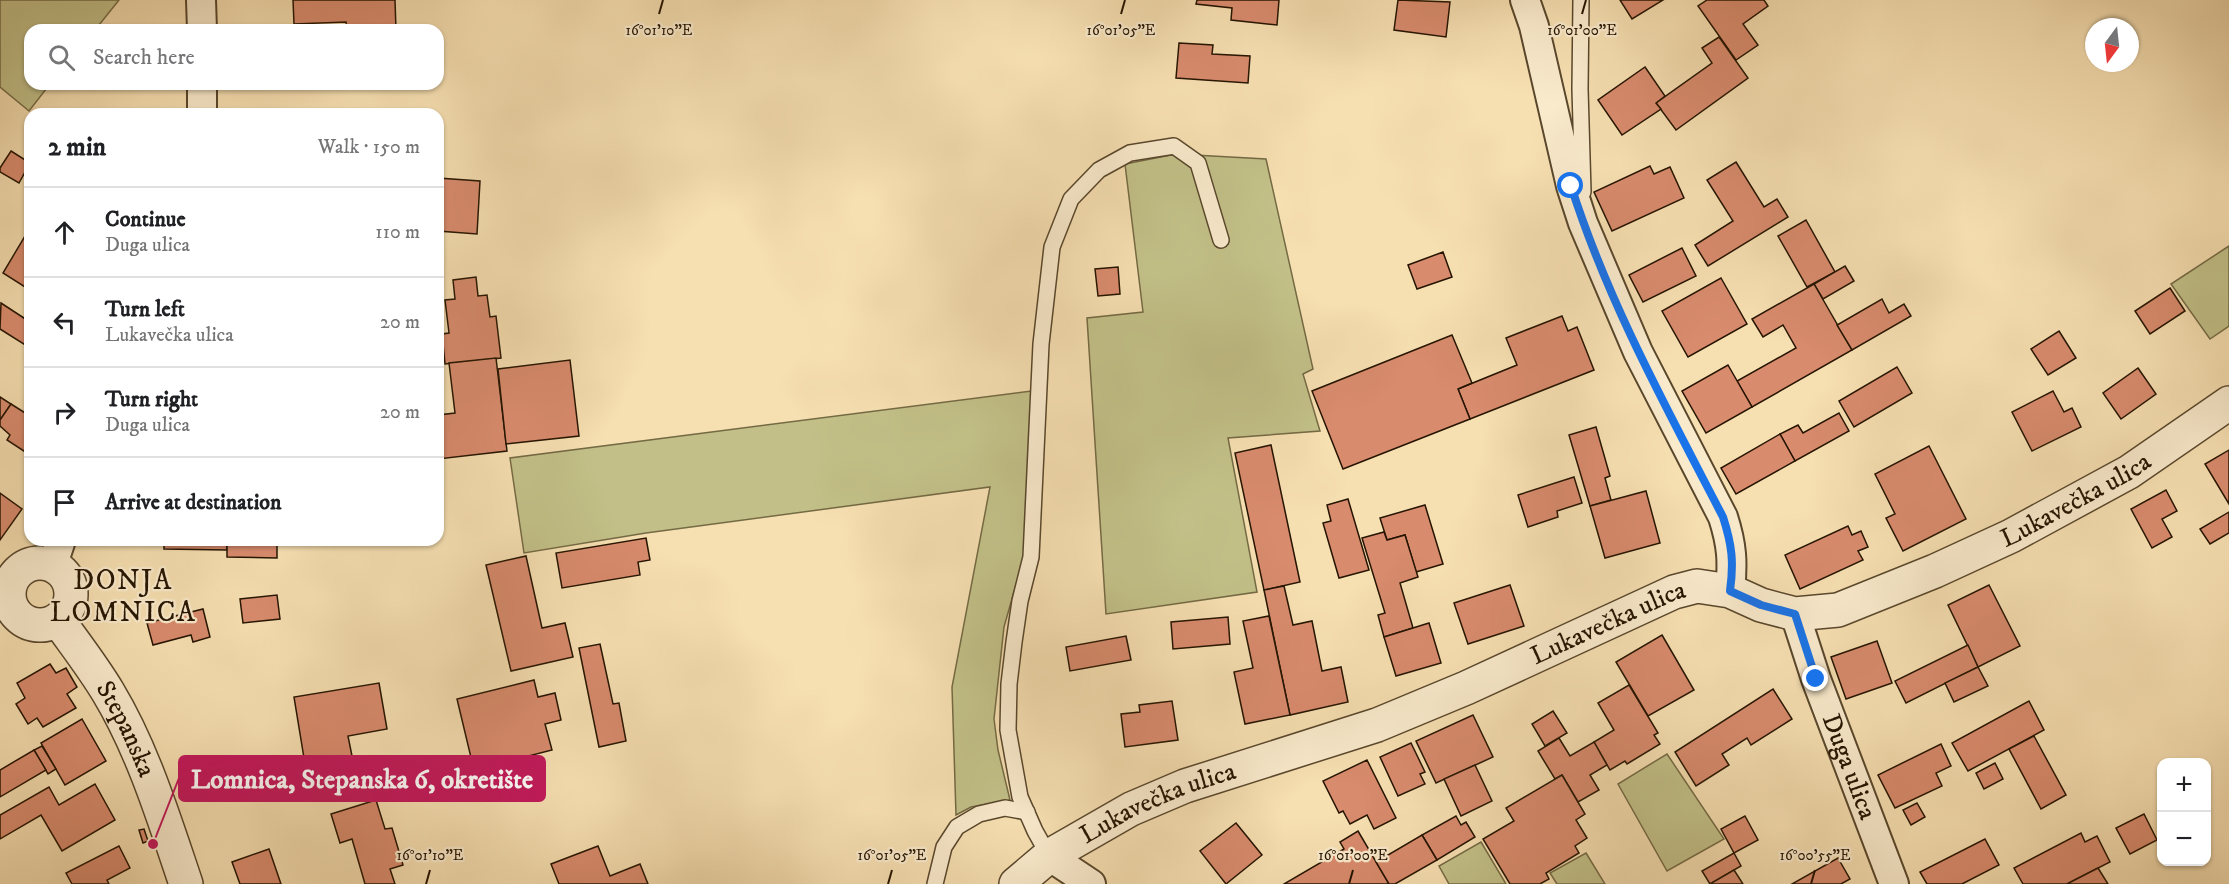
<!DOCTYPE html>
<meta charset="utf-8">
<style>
:root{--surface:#fff;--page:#f6f6f6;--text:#202124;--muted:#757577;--line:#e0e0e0}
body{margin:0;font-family:"IM FELL DW Pica",serif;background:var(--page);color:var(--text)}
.controls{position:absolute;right:18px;bottom:18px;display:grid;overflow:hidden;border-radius:12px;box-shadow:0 2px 4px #0004}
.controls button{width:54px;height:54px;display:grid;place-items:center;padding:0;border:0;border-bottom:2px solid var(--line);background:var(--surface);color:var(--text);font:30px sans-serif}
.compass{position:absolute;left:2085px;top:18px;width:54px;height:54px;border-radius:50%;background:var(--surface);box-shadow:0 2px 4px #0004;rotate:195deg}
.stop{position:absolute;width:18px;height:18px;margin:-14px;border:4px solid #1a73e8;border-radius:50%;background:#fff}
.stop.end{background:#1a73e8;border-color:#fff;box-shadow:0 2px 6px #0008}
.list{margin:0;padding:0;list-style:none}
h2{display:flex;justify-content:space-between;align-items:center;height:78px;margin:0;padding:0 24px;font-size:26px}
h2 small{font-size:20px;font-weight:400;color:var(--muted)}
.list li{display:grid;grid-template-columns:39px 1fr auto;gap:18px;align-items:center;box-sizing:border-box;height:90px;padding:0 24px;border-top:2px solid var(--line)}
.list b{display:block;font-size:22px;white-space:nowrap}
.list p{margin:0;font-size:20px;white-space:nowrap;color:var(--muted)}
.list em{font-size:20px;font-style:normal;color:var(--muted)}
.icon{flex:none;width:33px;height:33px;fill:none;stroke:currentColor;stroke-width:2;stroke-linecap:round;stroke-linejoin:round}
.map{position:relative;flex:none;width:2229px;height:884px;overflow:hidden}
.search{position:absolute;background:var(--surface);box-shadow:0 2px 4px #0004;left:24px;top:24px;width:420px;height:66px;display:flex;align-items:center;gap:15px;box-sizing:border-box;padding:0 21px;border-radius:18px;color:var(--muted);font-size:22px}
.panel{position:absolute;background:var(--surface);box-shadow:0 2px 4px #0004;left:24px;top:108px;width:420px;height:438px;border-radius:18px}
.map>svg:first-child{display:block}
.green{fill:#c2c088;stroke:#746a44;stroke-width:1.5}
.building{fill:#d88b6d;stroke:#251400;stroke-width:1.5}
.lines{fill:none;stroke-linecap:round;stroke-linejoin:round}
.service-casing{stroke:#59472c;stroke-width:18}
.minor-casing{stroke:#59472c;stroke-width:32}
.tertiary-casing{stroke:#59472c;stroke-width:36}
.service{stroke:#f9eacc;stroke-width:15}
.minor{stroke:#f9eacc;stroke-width:28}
.tertiary{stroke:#f9eacc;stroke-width:33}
.route{stroke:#1a73e8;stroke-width:8}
.ticks{fill:none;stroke:#251400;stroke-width:2}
.labels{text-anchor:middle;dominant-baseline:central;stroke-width:4.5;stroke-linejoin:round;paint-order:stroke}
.street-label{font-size:26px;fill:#251400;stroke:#f9eacc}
.quarter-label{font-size:28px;letter-spacing:1.5px;fill:#251400;stroke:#f9eacc}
.ticks-label{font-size:15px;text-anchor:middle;fill:#251400;stroke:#f9eacc;stroke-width:4.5;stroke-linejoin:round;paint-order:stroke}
.leader{fill:none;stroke:#c2185b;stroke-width:2}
.callout-dot{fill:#c2185b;stroke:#f9eacc;stroke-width:2}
.callout{fill:#c2185b;stroke:#c2185b;stroke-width:2}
.callout-label{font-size:27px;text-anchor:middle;font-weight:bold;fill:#fff}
</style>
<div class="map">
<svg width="2229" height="884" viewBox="0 0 2229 884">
<rect width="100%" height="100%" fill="#f6dfb1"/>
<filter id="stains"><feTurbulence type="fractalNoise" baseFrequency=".00333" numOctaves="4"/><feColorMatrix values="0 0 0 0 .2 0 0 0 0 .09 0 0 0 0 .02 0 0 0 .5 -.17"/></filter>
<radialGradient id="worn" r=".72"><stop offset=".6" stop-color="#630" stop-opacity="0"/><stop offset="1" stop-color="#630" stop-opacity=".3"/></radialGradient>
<g class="green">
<path d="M0,0H119L95,30H30V84H50L29,111L0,87Z"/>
<path d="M1176,154L1266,159L1313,369L1303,374L1320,431L1228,438L1257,592L1106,614L1087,318L1143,312L1125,164Z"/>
<path d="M2229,246V326L2210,339L2171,284Z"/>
<path d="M1039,390L1025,553L1004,627L994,719L998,750L1010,800L971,807L956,815L952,687L990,487L646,533L524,553L510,458Z"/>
<path d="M1667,754L1724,839L1667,871L1618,784Z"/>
<path d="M1481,842L1506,884H1449L1439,866Z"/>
<path d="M1586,853L1605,884H1557L1550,873Z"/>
</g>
<g class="building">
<path d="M293,0H395L396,30H347L346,22L294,24Z"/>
<path d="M1197,0H1279L1277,25L1231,20L1232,8L1196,4Z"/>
<path d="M1398,0L1450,2L1446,37L1394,30Z"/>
<path d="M1620,0H1663L1632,19Z"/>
<path d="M1707,0H1764L1768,6L1743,24L1758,45L1736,60L1698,6Z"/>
<path d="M1719,37L1748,78L1676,130L1656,103L1712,63L1702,48Z"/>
<path d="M1179,43L1213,45L1212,54L1250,56L1248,83L1176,78Z"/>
<path d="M1645,67L1665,96L1656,103L1661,109L1622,135L1598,100Z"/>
<rect x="256" y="84" width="82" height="5"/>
<path d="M241,110L264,114H240Z"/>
<path d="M11,151L30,163L19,183L0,172V168Z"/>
<path d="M1736,162L1764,207L1777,199L1788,217L1708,266L1695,245L1733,221L1707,180Z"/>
<path d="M1650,166L1654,174L1670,167L1684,198L1612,231L1594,192Z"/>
<path d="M438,178L480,181L477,234L438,231Z"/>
<path d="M1806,220L1835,272L1807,287L1778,236Z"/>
<path d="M25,236L30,239V278L25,287L3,273Z"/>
<path d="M1682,248L1696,276L1643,302L1629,275Z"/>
<path d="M1443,252L1452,277L1417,289L1408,265Z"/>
<path d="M1845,266L1854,281L1823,299L1814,284Z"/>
<path d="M1118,267L1120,294L1098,296L1095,269Z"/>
<path d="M476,277L478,296L487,295L490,317L496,316L501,358L445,364L442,334L449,333L445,300L455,299L453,280Z"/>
<path d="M1721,278L1747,324L1688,357L1662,311Z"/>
<path d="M1814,284L1852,350L1752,407L1737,381L1796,348L1783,325L1763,337L1752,319Z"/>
<path d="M2170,288L2185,311L2150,334L2135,311Z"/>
<path d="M1882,299L1889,313L1904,304L1911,316L1852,350L1837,325Z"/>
<path d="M1,303L30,322V348L0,329Z"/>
<path d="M29,309L30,310V322L24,318Z"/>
<path d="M1562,316L1568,331L1577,327L1594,370L1470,419L1458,389L1517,365L1506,338Z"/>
<path d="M2059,331L2076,358L2048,375L2031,349Z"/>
<path d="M1452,335L1472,383L1458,389L1470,419L1343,469L1312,391Z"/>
<path d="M496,358L507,451L438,459V415L455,413L449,363Z"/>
<path d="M570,360L579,436L506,444L498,369Z"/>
<path d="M1728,365L1752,407L1706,433L1682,391Z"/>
<path d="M1897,367L1912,393L1854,427L1839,401Z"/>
<path d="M2138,368L2156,394L2121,419L2103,393Z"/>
<path d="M2053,391L2064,412L2072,408L2081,427L2032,451L2012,412Z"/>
<path d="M0,397L11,404L0,420Z"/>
<path d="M11,404L30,416V455L7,440L10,435L0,426V420Z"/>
<path d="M1839,413L1849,431L1795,461L1780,434L1798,425L1803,433Z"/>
<path d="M1596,427L1610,476L1605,478L1611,500L1590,506L1569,435Z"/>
<path d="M1780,434L1795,461L1736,494L1721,468Z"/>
<path d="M1271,445L1300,582L1264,590L1235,453Z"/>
<path d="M1929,446L1966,519L1903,551L1886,518L1895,514L1875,474Z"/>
<path d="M2229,450V504L2205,464Z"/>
<path d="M1574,477L1582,503L1557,511L1558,517L1528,527L1518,495Z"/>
<path d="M2166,490L2177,511L2162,519L2172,537L2152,548L2131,509Z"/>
<path d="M1646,491L1660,543L1605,558L1590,506Z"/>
<path d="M0,493L22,509L0,540Z"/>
<path d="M1348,499L1369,570L1339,578L1323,523L1331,521L1327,505Z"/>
<path d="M1425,505L1443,564L1416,572L1405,535L1387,540L1380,518Z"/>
<path d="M2229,512V533L2210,544L2200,529Z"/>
<path d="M1848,526L1852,535L1861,531L1868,547L1858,551L1863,560L1800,589L1785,555Z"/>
<path d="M1384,532L1387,540L1405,535L1418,577L1400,583L1413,628L1384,637L1378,615L1385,613L1362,538Z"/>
<path d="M646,538L650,560L638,562L640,575L562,588L556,553Z"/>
<path d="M164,540H227V550L164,549Z"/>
<path d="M227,540H277V558L227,557Z"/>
<path d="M526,556L542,628L565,623L573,657L511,671L486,565Z"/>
<path d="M1510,585L1524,626L1468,644L1454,603Z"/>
<path d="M1989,585L2020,646L1978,667L1948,605Z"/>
<path d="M1284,586L1293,625L1312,621L1322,671L1341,667L1348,702L1290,715L1264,590Z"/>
<path d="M277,595L280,619L243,623L240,599Z"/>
<path d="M203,609L210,637L193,642L191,635L153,645L147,623Z"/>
<path d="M1269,616L1290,715L1245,724L1234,672L1253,668L1243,621Z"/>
<path d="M1228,617L1230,644L1173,649L1171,622Z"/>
<path d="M1429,623L1441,663L1396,676L1384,637Z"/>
<path d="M1662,635L1694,690L1648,716L1616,662Z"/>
<path d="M1126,636L1131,660L1070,671L1066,647Z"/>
<path d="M1877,641L1892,683L1846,699L1831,657Z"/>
<path d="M600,644L613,704L619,703L626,741L599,747L579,648Z"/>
<path d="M1968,645L1978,667L1906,703L1895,681Z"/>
<path d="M50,664L56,673L66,668L77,687L67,694L76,708L43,727L37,718L28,724L16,704L25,698L17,683Z"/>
<path d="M1978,667L1988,686L1954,702L1945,683Z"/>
<path d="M534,680L538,697L555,693L561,720L545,724L552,750L474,770L457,699Z"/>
<path d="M379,683L387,729L348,736L352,756L305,764L294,697Z"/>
<path d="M1629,685L1658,733L1654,735L1660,744L1627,764L1625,761L1610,770L1594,742L1614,730L1598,703Z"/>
<path d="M1773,689L1792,719L1751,745L1747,738L1722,754L1729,765L1696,786L1675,752Z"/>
<path d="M1172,701L1178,740L1125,747L1121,714L1140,712L1139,705Z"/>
<path d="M2029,701L2044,730L1968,771L1952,743Z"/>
<path d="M1553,711L1567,733L1545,746L1532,724Z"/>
<path d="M1473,715L1493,757L1436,783L1416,741Z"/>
<path d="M82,719L106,761L65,785L41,743Z"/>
<path d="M2034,736L2066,795L2041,809L2009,749Z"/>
<path d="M1559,738L1570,756L1594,742L1607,765L1590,775L1599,790L1578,802L1562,775L1555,779L1538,751Z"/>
<path d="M1411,743L1425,772L1420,774L1425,784L1398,796L1380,757Z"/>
<path d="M1941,744L1951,766L1936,773L1942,786L1895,808L1878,775Z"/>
<path d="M42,746L56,769L48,774L34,750Z"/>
<path d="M34,750L46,770L0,797V770Z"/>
<path d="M1367,760L1396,818L1374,829L1367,815L1350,824L1343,811L1339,813L1323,781Z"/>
<path d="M1995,763L2003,779L1984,789L1976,773Z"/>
<path d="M1475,765L1492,801L1461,816L1444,779Z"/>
<path d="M1562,775L1585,814L1576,820L1587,838L1575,846L1579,853L1546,873L1549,879L1540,884H1510L1483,839L1514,821L1506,808Z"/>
<path d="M95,784L115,820L62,851L41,815L0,839V815L49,787L59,805Z"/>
<path d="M376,800L385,829L392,828L403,865L390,869L395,884H365L352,839L340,843L331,814Z"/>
<path d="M1917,803L1925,817L1911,825L1903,810Z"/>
<path d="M2144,814L2157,840L2130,854L2116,828Z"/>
<path d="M1456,816L1461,825L1466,822L1475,837L1437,860L1422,835Z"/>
<path d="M1745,816L1758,840L1734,853L1721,829Z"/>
<path d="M1236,823L1262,855L1226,884L1200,851Z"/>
<path d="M144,829L148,841L143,843L139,830Z"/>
<path d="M1358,831L1389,884H1284L1344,849L1340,842Z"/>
<path d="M2081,833L2085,842L2097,836L2110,862L2067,884H2023L2014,868Z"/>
<path d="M1422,835L1437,860L1395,884H1389L1376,862Z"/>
<path d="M1985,839L1999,865L1962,884H1927L1920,872Z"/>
<path d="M119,846L130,868L107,880L109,884H72L66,873Z"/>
<path d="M598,846L610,876L640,864L648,884H559L551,864Z"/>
<path d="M269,849L281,884H240L232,862Z"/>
<path d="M1734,853L1741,866L1710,884L1702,871Z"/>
<path d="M1838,858L1850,879L1841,884H1792Z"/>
<path d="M2098,868L2108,884H2067Z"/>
<path d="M1734,870L1743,884H1710Z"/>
</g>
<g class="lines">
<g class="service-casing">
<g id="service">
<path d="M1581,0L1580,89L1583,192"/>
<path d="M1049,856L1035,831L1020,797L1008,730L1009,684L1014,642L1020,601L1031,557L1041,344L1052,247L1071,199L1099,170L1130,153L1174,146L1198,163L1221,240"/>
<path d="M935,884L944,847L957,827L979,814L1005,808L1027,812"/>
</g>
</g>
<g class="minor-casing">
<g id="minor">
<path d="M201,0L202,30"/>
<path d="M1525,0L1534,26L1571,186L1583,223L1638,352L1723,517C1732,545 1733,562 1730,591"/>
<path d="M202,114V84"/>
<path d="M53,564L61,540"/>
<path id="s1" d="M1795,614L1816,679L1894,884"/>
<path d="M1049,856L1091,884"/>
</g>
</g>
<g class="tertiary-casing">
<g id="tertiary">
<circle cx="40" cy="594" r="31"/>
<path id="s2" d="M58,620C75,644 93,667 108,692C143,750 164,819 186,884"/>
<path id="s3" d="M1016,884L1049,856L1131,809L1185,786L1377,725L1466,688L1674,592L1697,586L1730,591L1761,605L1795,614L1838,610L1935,571L2011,536L2129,472L2229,403"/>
</g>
</g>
<use href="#service" class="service"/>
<use href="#minor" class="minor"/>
<use href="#tertiary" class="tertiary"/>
</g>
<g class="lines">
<path class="route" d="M1571,186C1608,302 1667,409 1723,517C1732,545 1734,562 1730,591L1761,605L1795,614L1816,679"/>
</g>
<path class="ticks" d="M659,14L663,0M1121,14L1125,0M1582,14L1586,0M426,884L430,870M888,884L892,870M1349,884L1353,870M1811,884L1815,870"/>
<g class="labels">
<g class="street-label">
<text stroke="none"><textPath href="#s3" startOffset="1155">Lukavečka ulica</textPath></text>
<text stroke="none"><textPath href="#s3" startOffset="651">Lukavečka ulica</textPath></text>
<text stroke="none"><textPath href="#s2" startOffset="129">Stepanska</textPath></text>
<text stroke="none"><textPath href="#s1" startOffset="162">Duga ulica</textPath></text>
<text stroke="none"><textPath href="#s3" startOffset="165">Lukavečka ulica</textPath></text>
</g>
<g class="quarter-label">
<text x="123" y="580">DONJA<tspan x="123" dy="32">LOMNICA</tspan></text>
</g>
</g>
<g class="ticks-label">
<text x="659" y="35">16°01'10"E</text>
<text x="1121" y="35">16°01'05"E</text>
<text x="1582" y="35">16°01'00"E</text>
<text x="430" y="860">16°01'10"E</text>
<text x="892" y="860">16°01'05"E</text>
<text x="1353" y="860">16°01'00"E</text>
<text x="1815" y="860">16°00'55"E</text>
</g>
<path class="leader" d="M153 844L179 778"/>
<circle class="callout-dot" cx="153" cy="844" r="6"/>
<rect class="callout" x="179" y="756" width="366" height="45" rx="6"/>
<g class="callout-label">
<text x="362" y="788">Lomnica, Stepanska 6, okretište</text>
</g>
<rect width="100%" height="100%" filter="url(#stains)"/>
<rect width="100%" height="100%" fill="url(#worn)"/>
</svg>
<div class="controls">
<button>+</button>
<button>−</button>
</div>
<svg class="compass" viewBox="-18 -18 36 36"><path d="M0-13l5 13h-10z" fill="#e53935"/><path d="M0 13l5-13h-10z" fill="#757577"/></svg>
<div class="stop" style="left:1571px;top:186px"></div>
<div class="stop end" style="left:1816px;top:679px"></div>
<div class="search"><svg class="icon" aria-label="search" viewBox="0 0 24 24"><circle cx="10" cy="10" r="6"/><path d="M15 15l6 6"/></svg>Search here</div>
<section class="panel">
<h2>2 min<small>Walk · 150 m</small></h2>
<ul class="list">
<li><svg class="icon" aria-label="ahead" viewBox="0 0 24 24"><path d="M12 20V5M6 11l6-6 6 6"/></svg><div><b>Continue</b><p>Duga ulica</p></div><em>110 m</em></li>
<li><svg class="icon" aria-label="left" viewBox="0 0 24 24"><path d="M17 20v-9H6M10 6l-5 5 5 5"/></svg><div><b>Turn left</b><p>Lukavečka ulica</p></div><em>20 m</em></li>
<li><svg class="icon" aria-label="right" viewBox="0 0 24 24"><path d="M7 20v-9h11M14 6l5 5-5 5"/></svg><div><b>Turn right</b><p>Duga ulica</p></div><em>20 m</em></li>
<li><svg class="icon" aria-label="arrive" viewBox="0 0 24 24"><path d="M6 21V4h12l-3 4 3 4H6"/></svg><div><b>Arrive at destination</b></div></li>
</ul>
</section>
</div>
